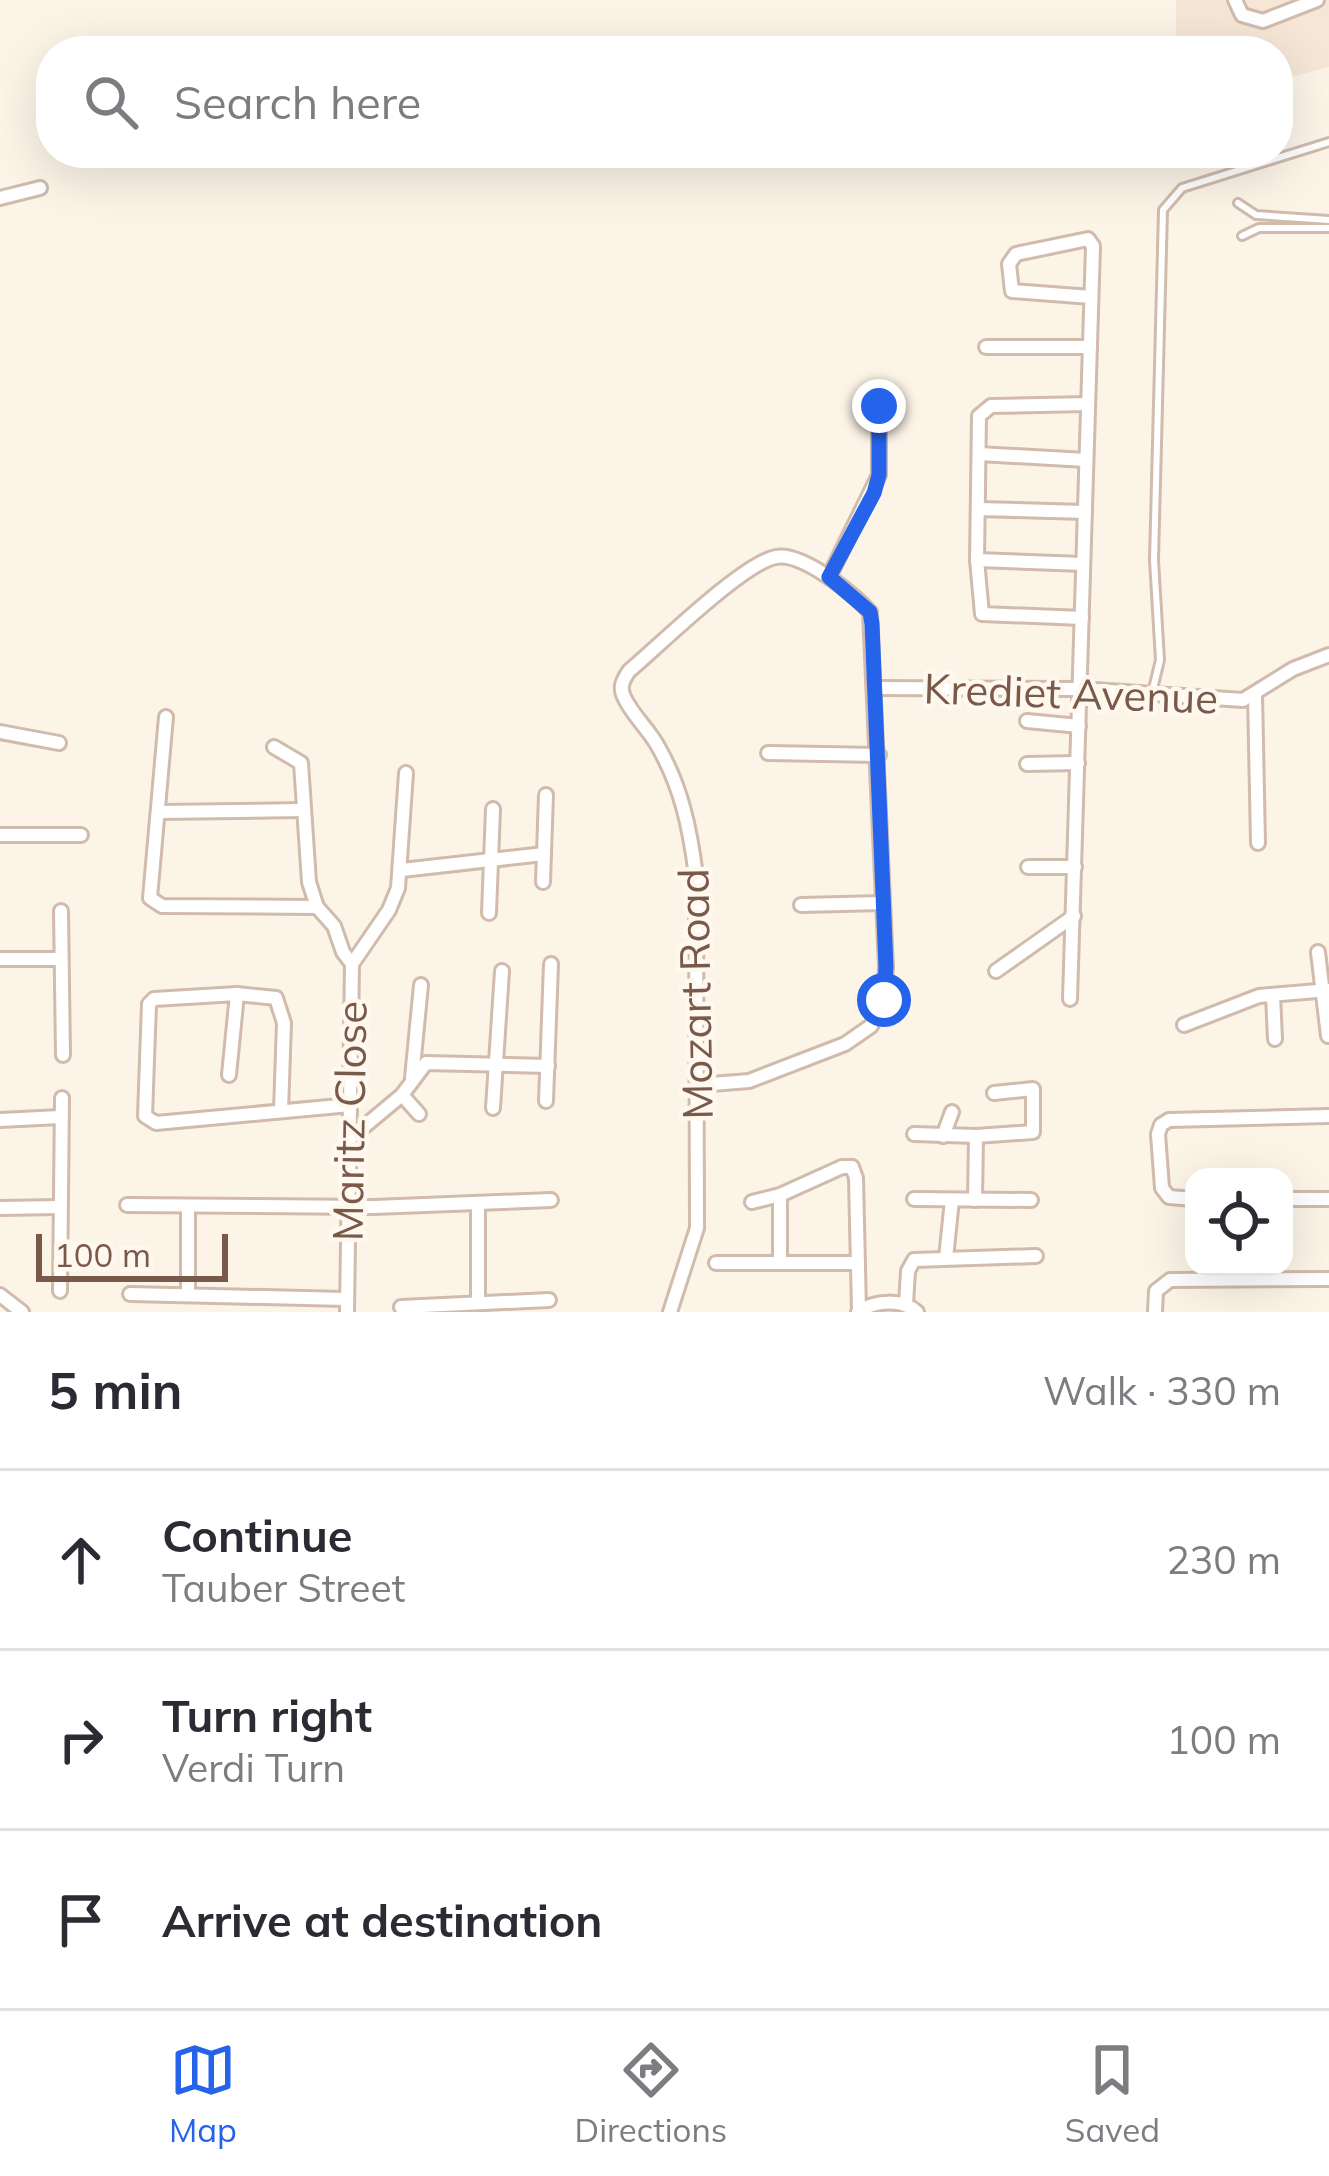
<!DOCTYPE html>
<meta charset="utf-8">
<style>
:root{--surface:#fff;--page:#f2f2f3;--text:#2b2b33;--muted:#7c7c81;--line:#e1e1e2;--accent:#2563eb}
body{margin:0;font-family:Mulish,sans-serif;background:var(--page);color:var(--text)}
.controls{position:absolute;right:36px;bottom:36px;display:grid;overflow:hidden;border-radius:24px;box-shadow:0 12px 48px #0002}
.controls button{width:108px;height:108px;display:grid;place-items:center;padding:0;border:0;border-bottom:3px solid var(--line);background:var(--surface);color:var(--text);font:60px sans-serif}
.scale{position:absolute;left:36px;bottom:30px;width:192px;box-sizing:border-box;padding-left:12px;border:6px solid #79594a;border-top:0;font-size:33px;line-height:42px;white-space:nowrap;color:#79594a;-webkit-text-stroke:9px #fff8ef;paint-order:stroke}
.stop{position:absolute;width:36px;height:36px;margin:-27px;border:9px solid #2563eb;border-radius:50%;background:#fff}
.stop.end{background:#2563eb;border-color:#fff;box-shadow:0 3px 12px #0008}
.list{margin:0;padding:0;list-style:none}
h2{display:flex;justify-content:space-between;align-items:center;height:156px;margin:0;padding:0 48px;font-size:51px}
h2 small{font-size:39px;font-weight:400;color:var(--muted)}
.list li{display:grid;grid-template-columns:78px 1fr auto;gap:36px;align-items:center;box-sizing:border-box;height:180px;padding:0 48px;border-top:3px solid var(--line)}
.list b{display:block;font-size:45px;white-space:nowrap}
.list p{margin:0;font-size:39px;white-space:nowrap;color:var(--muted)}
.list em{font-size:39px;font-style:normal;color:var(--muted)}
.icon{flex:none;width:66px;height:66px;fill:none;stroke:currentColor;stroke-width:2;stroke-linecap:round;stroke-linejoin:round}
.map{position:relative;flex:none;width:1329px;height:1312px;overflow:hidden}
.search{position:absolute;background:var(--surface);box-shadow:0 12px 48px #0002;left:36px;right:36px;top:36px;height:132px;display:flex;align-items:center;gap:30px;box-sizing:border-box;padding:0 42px;border-radius:48px;color:var(--muted);font-size:45px}
.sheet{height:696px;background:var(--surface)}
nav{display:flex;justify-content:space-around;align-items:center;box-sizing:border-box;height:168px;border-top:3px solid var(--line);background:var(--surface);font-size:33px;color:var(--muted)}
nav a{display:grid;justify-items:center;gap:6px}
nav .on{color:var(--accent)}
.map>svg:first-child{display:block}
.residential{fill:#f5e6d6}
.lines{fill:none;stroke-linecap:round;stroke-linejoin:round}
.service-casing{stroke:#d0bbac;stroke-width:12}
.minor-casing{stroke:#d0bbac;stroke-width:18}
.service{stroke:#fff;stroke-width:6}
.minor{stroke:#fff;stroke-width:12}
.route{stroke:#2563eb;stroke-width:15}
.labels{text-anchor:middle;dominant-baseline:central;stroke-width:9;stroke-linejoin:round;paint-order:stroke}
.street-label{font-size:42px;fill:#79594a;stroke:#fff8ef}
</style>
<div class="map">
<svg width="1329" height="1312" viewBox="0 0 1329 1312">
<rect width="100%" height="100%" fill="#fdf4e8"/>
<path class="residential" d="M1176,0H1329V67L1279,80L1278,51H1176Z"/>
<g class="lines">
<g class="service-casing">
<g id="service">
<path d="M1238,203L1256,215L1329,220"/>
<path d="M1242,236L1259,228H1329"/>
<path d="M1152,693L1160,660L1154,560L1163,210L1182,188L1329,142"/>
</g>
</g>
<g class="minor-casing">
<g id="minor">
<path d="M1235,0L1242,15L1263,21L1317,0"/>
<path d="M0,198L40,188"/>
<path d="M986,347H1090"/>
<path d="M979,454L1086,460"/>
<path d="M978,509L1085,512"/>
<path d="M977,560L1083,564"/>
<path d="M829,577L879,475V407"/>
<path d="M1082,618L982,614L977,560L979,416L991,406L1088,404"/>
<path d="M874,688L1079,689L1243,700L1293,669L1329,655"/>
<path d="M1255,694L1258,843"/>
<path d="M166,717L150,898L162,906L317,907"/>
<path d="M1027,721L1079,726"/>
<path d="M0,732L59,743"/>
<path d="M274,747L301,763L309,882L317,907L334,926L343,952L352,964"/>
<path d="M768,753L879,755"/>
<path d="M1027,764L1078,763"/>
<path d="M160,812L303,810"/>
<path d="M0,835H81"/>
<path d="M1028,867H1075"/>
<path d="M402,870L544,854"/>
<path d="M543,882L546,795"/>
<path d="M801,905L883,903"/>
<path d="M61,911L63,1055"/>
<path d="M489,913L493,809"/>
<path d="M1318,952L1328,1036"/>
<path d="M0,959H61"/>
<path d="M996,971L1074,916"/>
<path d="M1273,995L1275,1039"/>
<path d="M1070,999L1093,246L1088,239L1016,254L1009,264L1012,291L1091,297"/>
<path d="M1184,1025L1259,996L1329,990"/>
<path d="M229,1075L237,994"/>
<path d="M412,1078L421,985"/>
<path d="M402,1095L419,1114"/>
<path d="M546,1101L551,964"/>
<path d="M493,1108L502,971"/>
<path d="M281,1111L284,1023L276,998L237,994L154,999L149,1004L145,1116L156,1123L350,1105"/>
<path d="M0,1120L60,1117"/>
<path d="M914,1134L976,1136L1033,1132V1089L994,1093"/>
<path d="M943,1136L952,1112"/>
<path d="M348,1140L402,1095L426,1063L548,1066"/>
<path d="M914,1199L1031,1200"/>
<path d="M1194,1199L1169,1197L1162,1188L1158,1134L1161,1125L1169,1120L1329,1116"/>
<path d="M1284,1199H1329"/>
<path d="M975,1200L976,1136"/>
<path d="M752,1202L780,1195L842,1167H852L856,1178L859,1311"/>
<path d="M127,1205L374,1207L551,1200"/>
<path d="M188,1207V1295"/>
<path d="M0,1208L60,1207"/>
<path d="M946,1258L952,1200"/>
<path d="M716,1263H858"/>
<path d="M780,1263V1195"/>
<path d="M60,1291L62,1098"/>
<path d="M130,1294L346,1299"/>
<path d="M0,1295L22,1312"/>
<path d="M478,1303V1203"/>
<path d="M906,1304L908,1271L914,1260L1036,1256"/>
<path d="M401,1307L549,1300"/>
<path d="M347,1312L352,964L389,910L398,888L406,773"/>
<path d="M670,1312L697,1228L696,876C690,828 681,785 656,743C647,728 631,713 624,697C619,687 623,680 629,671C659,646 743,563 776,557C802,552 854,594 870,612L886,967L883,1001L871,1026L845,1044L749,1081L699,1085"/>
<path d="M858,1312C875,1300 902,1299 917,1312"/>
<path d="M1155,1312L1156,1291L1170,1280L1329,1279"/>
</g>
</g>
<use href="#service" class="service"/>
<use href="#minor" class="minor"/>
</g>
<g class="lines">
<path class="route" d="M879,406V475L874,493L829,577L870,612L872,624L886,967L884,1000"/>
</g>
<g class="labels">
<g class="street-label">
<text transform="translate(1071 693) rotate(2)">Krediet Avenue</text>
<text transform="translate(695 994) rotate(-91)">Mozart Road</text>
<text transform="translate(349 1121) rotate(-89)">Maritz Close</text>
</g>
</g>
</svg>
<div class="controls">
<button><svg class="icon" aria-label="locate" viewBox="0 0 24 24"><circle cx="12" cy="12" r="6"/><path d="M12 2v4M12 18v4M2 12h4M18 12h4"/></svg></button>
</div>
<div class="scale">100 m</div>
<div class="stop" style="left:884px;top:1000px"></div>
<div class="stop end" style="left:879px;top:406px"></div>
<div class="search"><svg class="icon" aria-label="search" viewBox="0 0 24 24"><circle cx="10" cy="10" r="6"/><path d="M15 15l6 6"/></svg>Search here</div>
</div>
<section class="sheet">
<h2>5 min<small>Walk · 330 m</small></h2>
<ul class="list">
<li><svg class="icon" aria-label="ahead" viewBox="0 0 24 24"><path d="M12 20V5M6 11l6-6 6 6"/></svg><div><b>Continue</b><p>Tauber Street</p></div><em>230 m</em></li>
<li><svg class="icon" aria-label="right" viewBox="0 0 24 24"><path d="M7 20v-9h11M14 6l5 5-5 5"/></svg><div><b>Turn right</b><p>Verdi Turn</p></div><em>100 m</em></li>
<li><svg class="icon" aria-label="arrive" viewBox="0 0 24 24"><path d="M6 21V4h12l-3 4 3 4H6"/></svg><div><b>Arrive at destination</b></div></li>
</ul>
</section>
<nav>
<a class="on"><svg class="icon" aria-label="map" viewBox="0 0 24 24"><path d="M3 6l6-2 6 2 6-2v14l-6 2-6-2-6 2zM9 4v14M15 6v14"/></svg>Map</a>
<a><svg class="icon" aria-label="directions" viewBox="0 0 24 24"><path d="M12 3l9 9-9 9-9-9zM9 14v-3h6M13 9l2 2-2 2"/></svg>Directions</a>
<a><svg class="icon" aria-label="saved" viewBox="0 0 24 24"><path d="M7 4h10v16l-5-4-5 4z"/></svg>Saved</a>
</nav>
